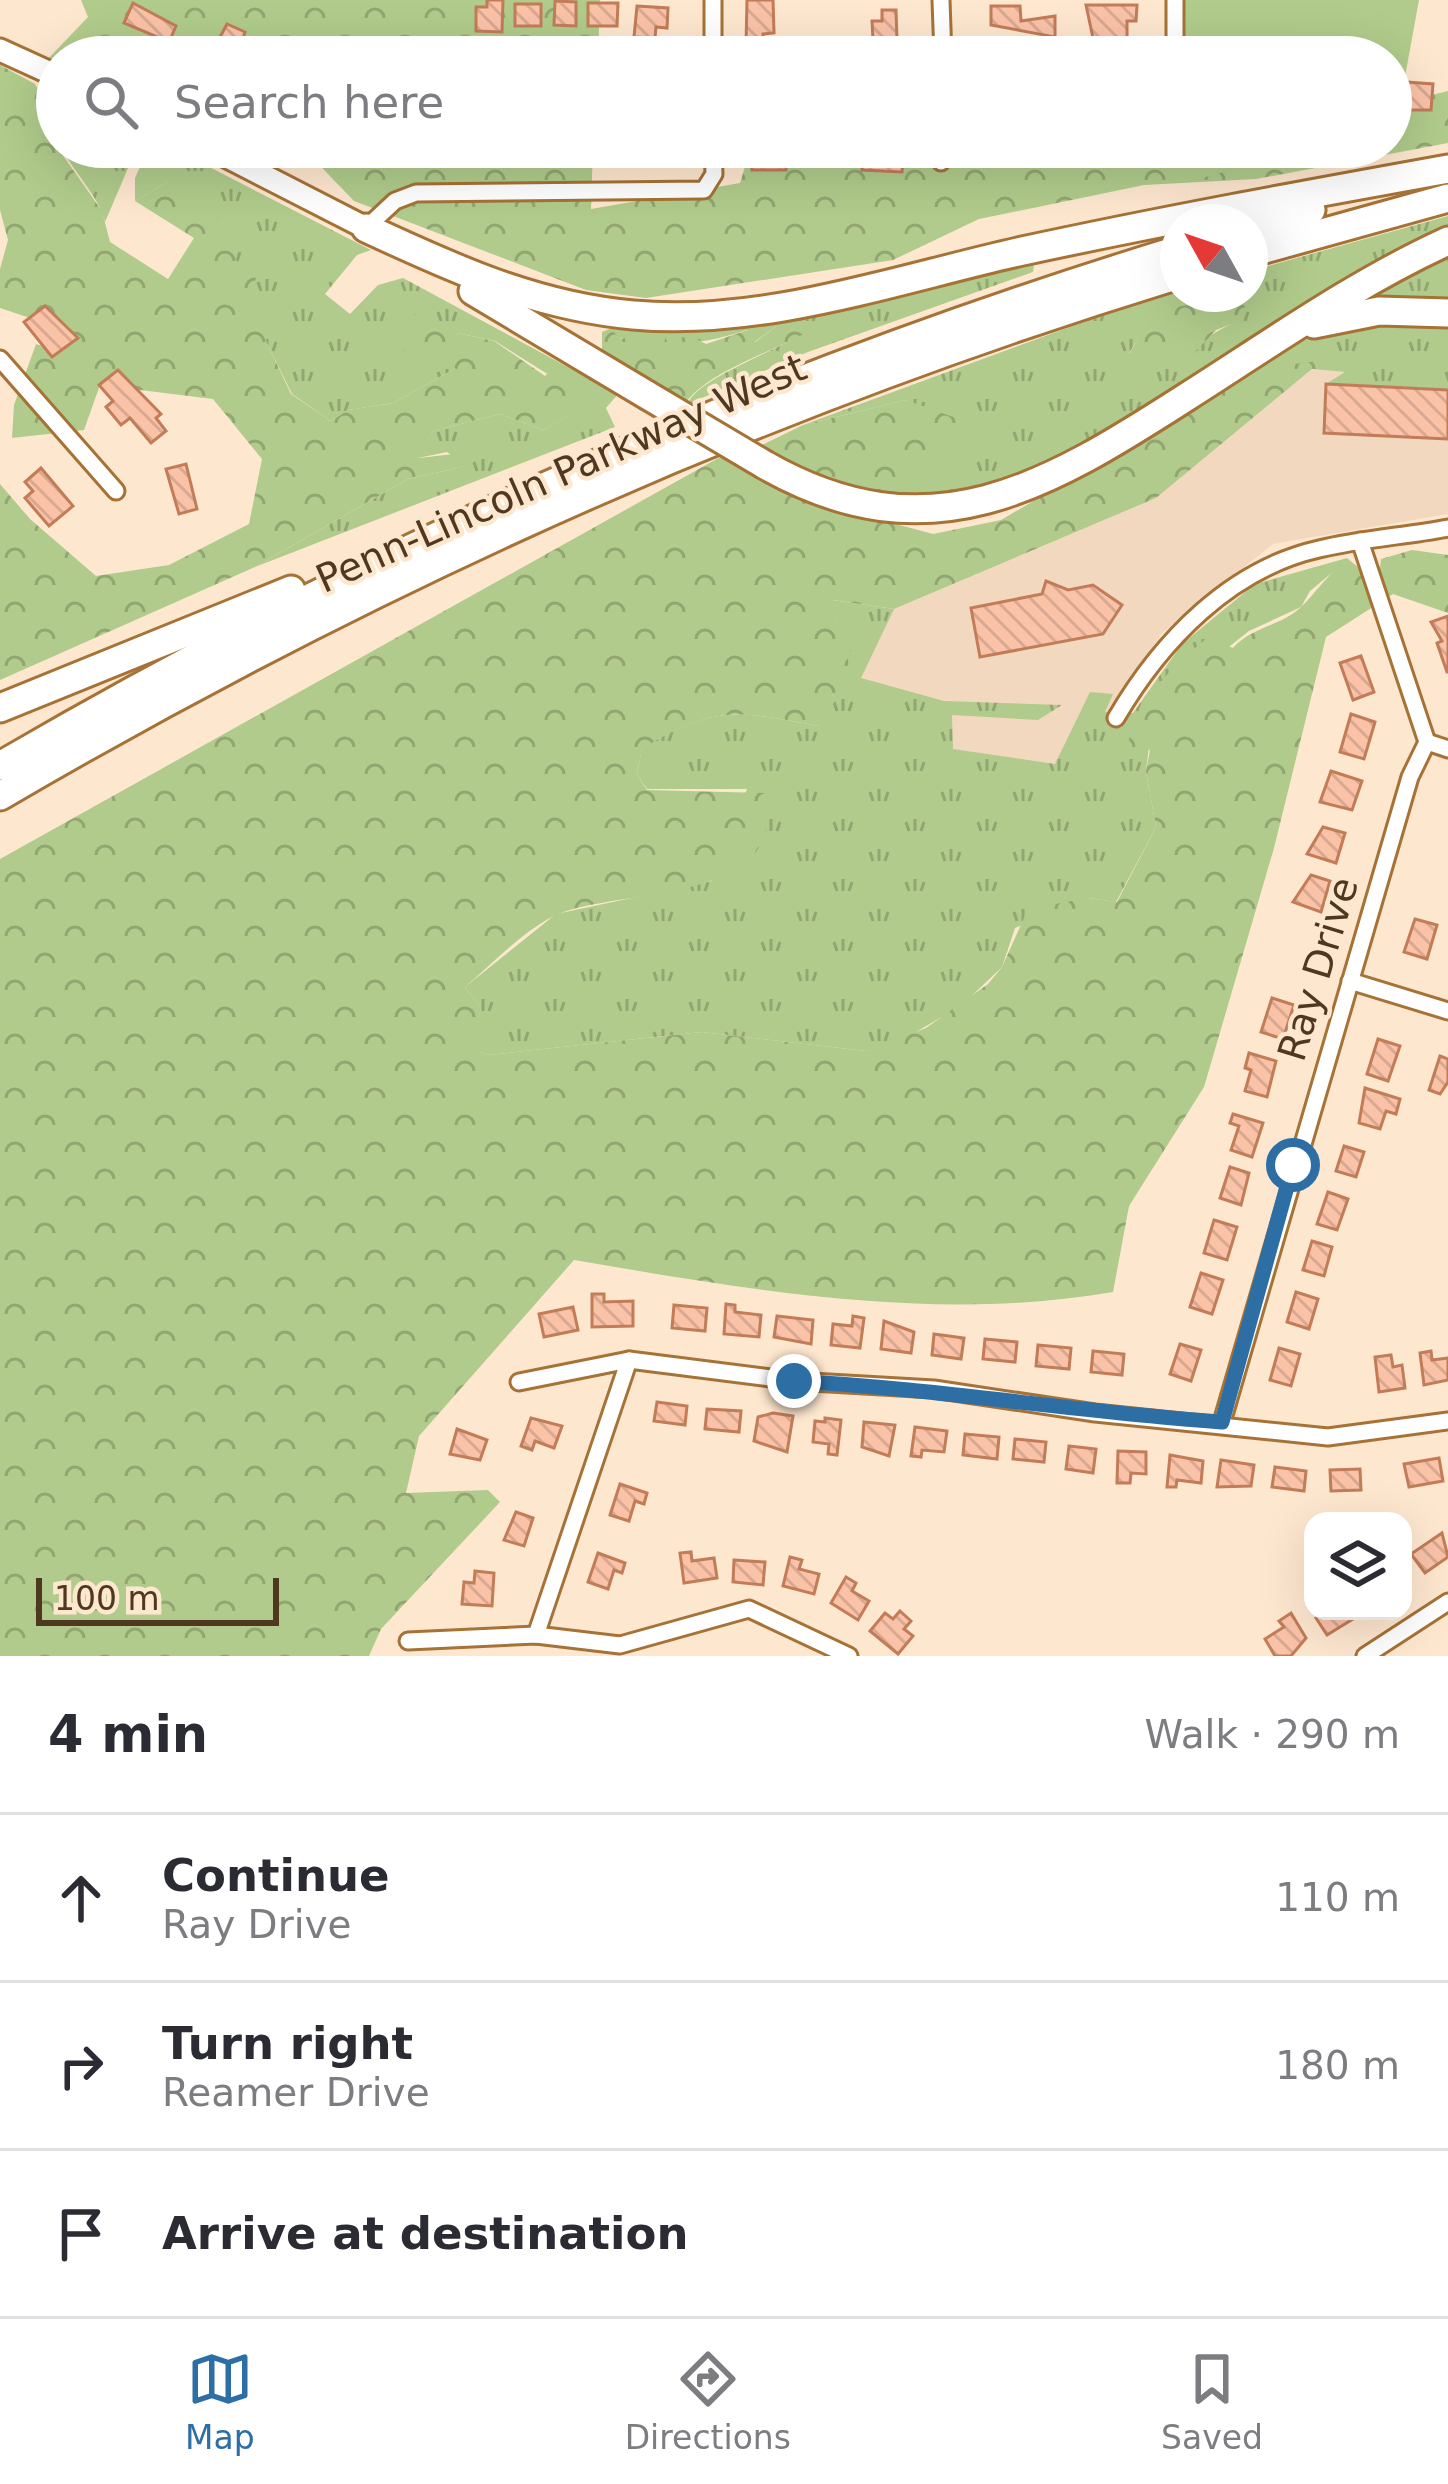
<!DOCTYPE html>
<meta charset="utf-8">
<style>
:root{--surface:#fff;--page:#f2f2f3;--text:#2b2b33;--muted:#7c7c81;--line:#e1e1e2;--accent:#2d6ea4}
body{margin:0;font-family:"DejaVu Sans",sans-serif;background:var(--page);color:var(--text)}
.controls{position:absolute;right:36px;bottom:36px;display:grid;overflow:hidden;border-radius:24px;box-shadow:0 12px 48px #0002}
.controls button{width:108px;height:108px;display:grid;place-items:center;padding:0;border:0;border-bottom:3px solid var(--line);background:var(--surface);color:var(--text);font:60px sans-serif}
.compass{position:absolute;left:1160px;top:204px;width:108px;height:108px;border-radius:50%;background:var(--surface);box-shadow:0 12px 48px #0002;rotate:310deg}
.scale{position:absolute;left:36px;bottom:30px;width:243px;box-sizing:border-box;padding-left:12px;border:6px solid #4f381f;border-top:0;font-size:33px;line-height:42px;white-space:nowrap;color:#4f381f;-webkit-text-stroke:9px #fee7cf;paint-order:stroke}
.stop{position:absolute;width:36px;height:36px;margin:-27px;border:9px solid #2d6ea4;border-radius:50%;background:#fff}
.stop.end{background:#2d6ea4;border-color:#fff;box-shadow:0 3px 12px #0008}
.list{margin:0;padding:0;list-style:none}
h2{display:flex;justify-content:space-between;align-items:center;height:156px;margin:0;padding:0 48px;font-size:51px}
h2 small{font-size:39px;font-weight:400;color:var(--muted)}
.list li{display:grid;grid-template-columns:78px 1fr auto;gap:36px;align-items:center;box-sizing:border-box;height:168px;padding:0 48px;border-top:3px solid var(--line)}
.list b{display:block;font-size:45px;white-space:nowrap}
.list p{margin:0;font-size:39px;white-space:nowrap;color:var(--muted)}
.list em{font-size:39px;font-style:normal;color:var(--muted)}
.icon{flex:none;width:66px;height:66px;fill:none;stroke:currentColor;stroke-width:2;stroke-linecap:round;stroke-linejoin:round}
.map{position:relative;flex:none;width:1448px;height:1656px;overflow:hidden}
.search{position:absolute;background:var(--surface);box-shadow:0 12px 48px #0002;left:36px;right:36px;top:36px;height:132px;display:flex;align-items:center;gap:30px;box-sizing:border-box;padding:0 42px;border-radius:66px;color:var(--muted);font-size:45px}
.sheet{height:660px;background:var(--surface)}
nav{display:flex;justify-content:space-around;align-items:center;box-sizing:border-box;height:168px;border-top:3px solid var(--line);background:var(--surface);font-size:33px;color:var(--muted)}
nav a{display:grid;justify-items:center;gap:6px}
nav .on{color:var(--accent)}
.map>svg:first-child{display:block}
.built{fill:#f2d8bf}
.grass{fill:url(#grass-tufts);fill-rule:evenodd}
.forest{fill:url(#forest-crowns)}
.park{fill:#b0cb8b}
.building{fill:url(#building-back-hatch);stroke:#c27c58;stroke-width:3}
.lines{fill:none;stroke-linecap:round;stroke-linejoin:round}
.street-casing{stroke:#a67236;stroke-width:21}
.secondary-casing{stroke:#a67236;stroke-width:27}
.highway-casing{stroke:#a67236;stroke-width:33}
.street{stroke:#fff;stroke-width:15}
.secondary{stroke:#fff;stroke-width:21}
.highway{stroke:#fff;stroke-width:27}
.highway-bridge-casing{stroke:#a67236;stroke-width:33;stroke-linecap:butt}
.highway-bridge{stroke:#fff;stroke-width:27}
.route{stroke:#2d6ea4;stroke-width:15}
.labels{text-anchor:middle;dominant-baseline:central;stroke-width:9;stroke-linejoin:round;paint-order:stroke}
.street-label{font-size:39px;fill:#4f381f;stroke:#fee7cf}
</style>
<div class="map">
<svg width="1448" height="1656" viewBox="0 0 1448 1656">
<defs>
<pattern id="grass-tufts" width="24" height="20" patternUnits="userSpaceOnUse" patternTransform="scale(3)"><rect width="24" height="20" fill="#b0cb8b"/><path d="M3 7l-1-3M5 7V3M7 7l1-3M15 17l-1-3M17 17v-4M19 17l1-3" fill="none" stroke="#92a671"/></pattern>
<pattern id="forest-crowns" width="20" height="18" patternUnits="userSpaceOnUse" patternTransform="scale(3)"><rect width="20" height="18" fill="#b0cb8b"/><path d="M2 6a3 3 0 1 1 6 0M12 15a3 3 0 1 1 6 0" fill="none" stroke="#92a671"/></pattern>
<pattern id="building-back-hatch" width="6" height="6" patternUnits="userSpaceOnUse" patternTransform="scale(3)"><rect width="6" height="6" fill="#fac3a8"/><path d="M-1 5l2 2M0 0l6 6M5-1l2 2" fill="none" stroke="#d8a890"/></pattern>
</defs>
<rect width="100%" height="100%" fill="#fee7cf"/>
<path class="built" d="M1312,369L1448,379V514L1273,544L1162,633L1051,796L802,752L894,609L1156,498Z"/>
<g class="grass">
<path d="M61,147H137L105,222C99,196 73,172 61,147Z"/>
<path d="M149,147H167L188,156L371,250L357,255L325,294L350,314L378,285L403,278L618,394L606,408L615,427L255,567L408,479L466,466L447,452L418,458L433,431L500,414L543,430L592,402L495,341L457,333L458,367L393,403L348,410L331,421L292,394L250,309L222,220L169,181L135,201V178Z"/>
<path d="M1448,216V230L1056,465L964,493L897,494L843,484L863,476L924,408L906,400L803,425L1116,310L1178,292L1250,294V271ZM1239,297L1241,320C1188,340 1195,369 1129,353L1137,341Z"/>
<path d="M1448,253V307L1361,300Z"/>
<path d="M1035,257L1033,272L808,352L688,404C696,379 778,351 806,331L776,327L754,342L747,330C700,346 650,350 602,332L624,323Z"/>
<path d="M1400,319L1448,321V391L1326,384L1345,372L1335,360L1218,394C1294,341 1307,331 1400,319Z"/>
<path d="M1347,558L1359,568L1340,566L1310,591L1301,607L1249,631L1154,706L1146,771L1156,827L1116,902L1088,898L1015,928L1002,967L962,1005L899,1042L866,1051L702,1032L488,1055L470,1049L481,1008L465,987L556,914L712,881L747,789H647L637,775L642,748C715,704 739,711 819,726L837,623L832,600L894,609L861,678L944,701L1062,705L1038,720L952,715L953,749L1055,764L1090,692L1113,694L1105,712L1133,713L1182,644L1255,584Z"/>
</g>
<g class="forest">
<path d="M81,0H600L598,57H57V67L45,62L88,17Z"/>
<path d="M1391,59L1394,104L1448,91V143L1256,179L1144,185L979,219L893,260L646,298L586,290L354,201L302,147H593L591,209L740,183L751,147H1391Z"/>
<path d="M0,65L35,84L52,113L57,147L102,211L110,242L168,279L194,238L135,201L169,181L199,184L222,220L242,276L256,277L251,309L291,394L331,421L348,410L393,403L456,368L408,359L395,335L421,308L457,333L494,341L545,376L552,369L588,376L593,402L543,430L500,414L433,431L419,458L471,452L466,466L408,479L255,567L0,680V484L30,519L96,576L169,565L249,524L262,459L213,399L100,385L84,430L12,438L14,405L36,344L46,347L30,318L0,308V269L8,240L0,210Z"/>
<path d="M1240,297L1247,311L1242,320L1216,330L1196,351L1165,362L1134,363L1129,354L1137,341L1135,327L1156,310Z"/>
<path d="M799,323L807,332C768,354 712,370 686,402L602,355V332L611,330L622,339L643,327L661,330L668,343L689,335L706,344L748,330L755,342L776,327Z"/>
<path d="M1335,359L1346,372L1312,369L1156,498L894,609L833,600L837,623L857,642L847,655L851,676L819,726C738,711 715,704 642,749L637,775L647,790L764,793C793,909 611,886 552,917C521,933 492,964 465,987L481,1008L471,1049L488,1055L702,1032L866,1051L926,1028L988,984L1002,967L1028,909L1088,898L1117,902L1156,827L1146,771L1150,750L1130,747L1128,728L1154,706C1154,677 1188,655 1208,637L1233,648C1252,627 1280,626 1300,608C1314,595 1325,578 1340,565L1380,570L1381,559L1412,550L1448,555V613L1393,594L1326,637L1274,848L1204,1087L1129,1206L1113,1292C934,1323 751,1290 574,1260L419,1436L406,1493L488,1490L500,1502L381,1629L369,1656H0V859L722,456L814,502L933,534L1001,520L1262,368Z"/>
<path d="M906,400L956,418L962,431L960,458L889,483L864,476L843,484L798,472L760,446L803,425Z"/>
</g>
<g class="park">
<path d="M1184,0H1419L1396,126L1391,128V57H1185Z"/>
<path d="M1186,147H1318L1187,182Z"/>
</g>
<g class="building">
<path d="M487,0H503L502,32L476,31V7H487Z"/>
<path d="M747,0H773L774,33L763,34V45H746Z"/>
<path d="M555,1L576,2V26L554,25Z"/>
<path d="M133,3L176,26L169,42L124,23Z"/>
<path d="M588,3H618L617,26H588Z"/>
<rect x="515" y="4" width="26" height="22"/>
<path d="M1086,5H1137L1136,21H1127V38H1093Z"/>
<path d="M637,6L668,8L667,28L656,27L655,38L634,37Z"/>
<path d="M991,6H1020L1021,21L1055,16V37L991,25Z"/>
<path d="M882,10H896L897,39L873,40L872,21H882Z"/>
<path d="M227,24L245,32L237,57H202L210,56Z"/>
<path d="M1391,65L1393,81L1433,84L1431,110H1391Z"/>
<path d="M759,147H786V170H752V155H759Z"/>
<path d="M864,147H904L902,172L862,170Z"/>
<path d="M45,306L78,338L52,357L24,322Z"/>
<path d="M118,370L161,414L156,418L166,431L151,443L130,418L121,425L106,407L113,401L99,385Z"/>
<path d="M1326,384L1448,390V439L1324,433Z"/>
<path d="M186,464L197,509L179,514L166,469Z"/>
<path d="M41,468L73,506L49,526L25,498L33,491L25,482Z"/>
<path d="M1046,581L1068,590L1093,585L1122,605L1103,634L980,657L971,608L1042,594Z"/>
<path d="M1448,616V672H1447L1437,643L1442,641L1431,622Z"/>
<path d="M1361,656L1374,692L1353,700L1340,663Z"/>
<path d="M1351,714L1375,722L1364,759L1340,752Z"/>
<path d="M1331,771L1362,781L1352,810L1320,802Z"/>
<path d="M1323,827L1345,833L1336,863L1307,854Z"/>
<path d="M1311,875L1330,881L1321,912L1293,902Z"/>
<path d="M1415,919L1437,925L1427,959L1404,952Z"/>
<path d="M1272,998L1294,1005L1283,1039L1261,1032Z"/>
<path d="M1378,1039L1400,1046L1388,1081L1367,1074Z"/>
<path d="M1249,1053L1276,1061L1267,1097L1245,1091L1251,1070L1245,1068Z"/>
<path d="M1440,1056L1448,1059V1082L1440,1094L1429,1090Z"/>
<path d="M1365,1088L1400,1099L1396,1114L1386,1111L1380,1129L1359,1123Z"/>
<path d="M1233,1114L1263,1123L1252,1157L1231,1150L1239,1126L1230,1123Z"/>
<path d="M1344,1146L1364,1152L1356,1177L1336,1171Z"/>
<path d="M1230,1167L1249,1173L1241,1205L1220,1198Z"/>
<path d="M1328,1192L1348,1199L1337,1230L1317,1224Z"/>
<path d="M1214,1220L1237,1227L1227,1260L1204,1253Z"/>
<path d="M1312,1241L1332,1247L1324,1276L1303,1270Z"/>
<path d="M1201,1273L1223,1280L1212,1314L1190,1307Z"/>
<path d="M1296,1292L1318,1299L1309,1329L1287,1322Z"/>
<path d="M592,1294H604V1302L633,1301V1326L592,1327Z"/>
<path d="M726,1304L735,1305V1312L761,1315L759,1337L724,1334Z"/>
<path d="M674,1305L707,1308L705,1331L672,1328Z"/>
<path d="M573,1307L578,1330L544,1337L539,1314Z"/>
<path d="M777,1316L813,1320L811,1344L774,1337Z"/>
<path d="M853,1316L864,1318L860,1348L831,1345L833,1324L852,1326Z"/>
<path d="M884,1321L914,1332L911,1353L881,1349Z"/>
<path d="M934,1334L964,1338L961,1359L932,1355Z"/>
<path d="M985,1339L1017,1342L1015,1362L983,1359Z"/>
<path d="M1180,1344L1201,1350L1191,1381L1170,1374Z"/>
<path d="M1038,1345L1071,1348L1069,1369L1036,1366Z"/>
<path d="M1279,1348L1300,1354L1291,1386L1270,1380Z"/>
<path d="M1093,1351L1124,1354L1122,1375L1091,1372Z"/>
<path d="M1431,1351L1432,1360L1448,1358V1380L1424,1385L1420,1353Z"/>
<path d="M1391,1355L1393,1367L1402,1365L1405,1388L1379,1392L1375,1357Z"/>
<path d="M657,1402L687,1406L685,1425L654,1421Z"/>
<path d="M707,1409L741,1411L739,1432L705,1429Z"/>
<path d="M773,1413L793,1416L787,1452L754,1441L758,1417Z"/>
<path d="M531,1418L562,1426L554,1448L535,1441L532,1450L521,1446Z"/>
<path d="M825,1418L841,1420L837,1455L828,1454L829,1444L813,1442L815,1421L825,1422Z"/>
<path d="M864,1422L895,1425L889,1456L862,1447Z"/>
<path d="M915,1427L947,1431L944,1452L922,1450L921,1457L911,1456Z"/>
<path d="M457,1429L487,1440L480,1460L450,1454Z"/>
<path d="M965,1434L999,1437L997,1459L963,1455Z"/>
<path d="M1015,1439L1046,1442L1044,1462L1013,1459Z"/>
<path d="M1069,1446L1096,1449L1093,1473L1066,1469Z"/>
<path d="M1118,1451L1146,1452V1474L1131,1473L1130,1483H1117Z"/>
<path d="M1170,1455L1203,1461L1201,1483L1177,1480L1176,1487H1167Z"/>
<path d="M1439,1458L1443,1481L1409,1487L1404,1464Z"/>
<path d="M1221,1460L1254,1465L1251,1486L1217,1487Z"/>
<path d="M1275,1467L1306,1471L1304,1491L1272,1487Z"/>
<path d="M1360,1469L1361,1490L1331,1491L1330,1470Z"/>
<path d="M620,1484L647,1493L644,1504L635,1501L629,1521L610,1515Z"/>
<path d="M516,1512L533,1518L524,1546L504,1540Z"/>
<path d="M1442,1533L1448,1557L1425,1573L1411,1554Z"/>
<path d="M691,1552L692,1561L714,1558L717,1578L684,1583L680,1553Z"/>
<path d="M598,1553L625,1563L622,1573L614,1570L608,1589L588,1582Z"/>
<path d="M790,1557L802,1560L799,1569L819,1574L814,1594L783,1586Z"/>
<path d="M734,1560L765,1562L763,1585L733,1582Z"/>
<path d="M475,1571L494,1573L492,1606L462,1604L464,1582L474,1583Z"/>
<path d="M846,1577L856,1583L852,1591L869,1601L858,1620L831,1603Z"/>
<path d="M900,1611L911,1621L904,1629L913,1636L898,1654L870,1631L885,1613L893,1619Z"/>
<path d="M1327,1611H1348L1353,1619L1327,1635L1316,1618Z"/>
<path d="M1291,1613L1306,1638L1291,1656H1275L1265,1639L1284,1627L1279,1621Z"/>
</g>
<g class="lines">
<g class="street-casing">
<g id="street">
<path d="M713,0V57"/>
<path d="M941,0L943,57"/>
<path d="M1175,57V0"/>
<path d="M941,162V147"/>
<path d="M366,228L395,201L416,193L704,190L714,174L713,147"/>
<path d="M0,359L116,491"/>
<path d="M1116,718C1161,641 1230,569 1319,549C1361,539 1405,536 1448,528"/>
<path d="M1427,742L1448,749"/>
<path d="M1350,981L1448,1011"/>
<path d="M519,1382L629,1360L794,1381L934,1389L1095,1413L1328,1437L1448,1421"/>
<path d="M1222,1422L1410,777L1427,742L1360,541"/>
<path d="M536,1635L629,1360"/>
<path d="M408,1641L536,1635L620,1645L749,1609L849,1656"/>
<path d="M1365,1656L1448,1602"/>
</g>
</g>
<g class="secondary-casing">
<g id="secondary">
<path d="M0,50L57,76"/>
<path d="M208,147L366,228"/>
</g>
</g>
<g class="highway-casing">
<g id="highway">
<path d="M366,228C454,269 535,306 633,315C761,327 894,280 1018,252C1161,221 1304,195 1448,169"/>
<path d="M1250,228L1311,210"/>
<path d="M1250,253L1448,198"/>
<path d="M473,291L647,395"/>
<path d="M1314,324L1379,311L1448,313"/>
<path d="M765,465C930,559 1048,486 1188,396C1273,342 1356,283 1448,241"/>
<path d="M0,708L291,590"/>
<path d="M0,766C370,550 768,375 1178,250"/>
<path d="M0,796C371,579 767,401 1178,275"/>
</g>
</g>
<use href="#street" class="street"/>
<use href="#secondary" class="secondary"/>
<use href="#highway" class="highway"/>
<g class="highway-bridge-casing">
<path id="highway-bridge" d="M647,395L765,465"/>
</g>
<use href="#highway-bridge" class="highway-bridge"/>
</g>
<g class="lines">
<path class="route" d="M794,1381C937,1389 1078,1412 1222,1422L1293,1165"/>
</g>
<g class="labels">
<g class="street-label">
<text transform="translate(561 473) rotate(-24)">Penn-Lincoln Parkway West</text>
<text transform="translate(1318 969) rotate(-73)">Ray Drive</text>
</g>
</g>
</svg>
<div class="controls">
<button><svg class="icon" aria-label="layers" viewBox="0 0 24 24"><path d="M12 4l9 5-9 5-9-5zM3 14l9 5 9-5"/></svg></button>
</div>
<svg class="compass" viewBox="-18 -18 36 36"><path d="M0-13l5 13h-10z" fill="#e53935"/><path d="M0 13l5-13h-10z" fill="#7c7c81"/></svg>
<div class="scale">100 m</div>
<div class="stop" style="left:1293px;top:1165px"></div>
<div class="stop end" style="left:794px;top:1381px"></div>
<div class="search"><svg class="icon" aria-label="search" viewBox="0 0 24 24"><circle cx="10" cy="10" r="6"/><path d="M15 15l6 6"/></svg>Search here</div>
</div>
<section class="sheet">
<h2>4 min<small>Walk · 290 m</small></h2>
<ul class="list">
<li><svg class="icon" aria-label="ahead" viewBox="0 0 24 24"><path d="M12 20V5M6 11l6-6 6 6"/></svg><div><b>Continue</b><p>Ray Drive</p></div><em>110 m</em></li>
<li><svg class="icon" aria-label="right" viewBox="0 0 24 24"><path d="M7 20v-9h11M14 6l5 5-5 5"/></svg><div><b>Turn right</b><p>Reamer Drive</p></div><em>180 m</em></li>
<li><svg class="icon" aria-label="arrive" viewBox="0 0 24 24"><path d="M6 21V4h12l-3 4 3 4H6"/></svg><div><b>Arrive at destination</b></div></li>
</ul>
</section>
<nav>
<a class="on"><svg class="icon" aria-label="map" viewBox="0 0 24 24"><path d="M3 6l6-2 6 2 6-2v14l-6 2-6-2-6 2zM9 4v14M15 6v14"/></svg>Map</a>
<a><svg class="icon" aria-label="directions" viewBox="0 0 24 24"><path d="M12 3l9 9-9 9-9-9zM9 14v-3h6M13 9l2 2-2 2"/></svg>Directions</a>
<a><svg class="icon" aria-label="saved" viewBox="0 0 24 24"><path d="M7 4h10v16l-5-4-5 4z"/></svg>Saved</a>
</nav>
